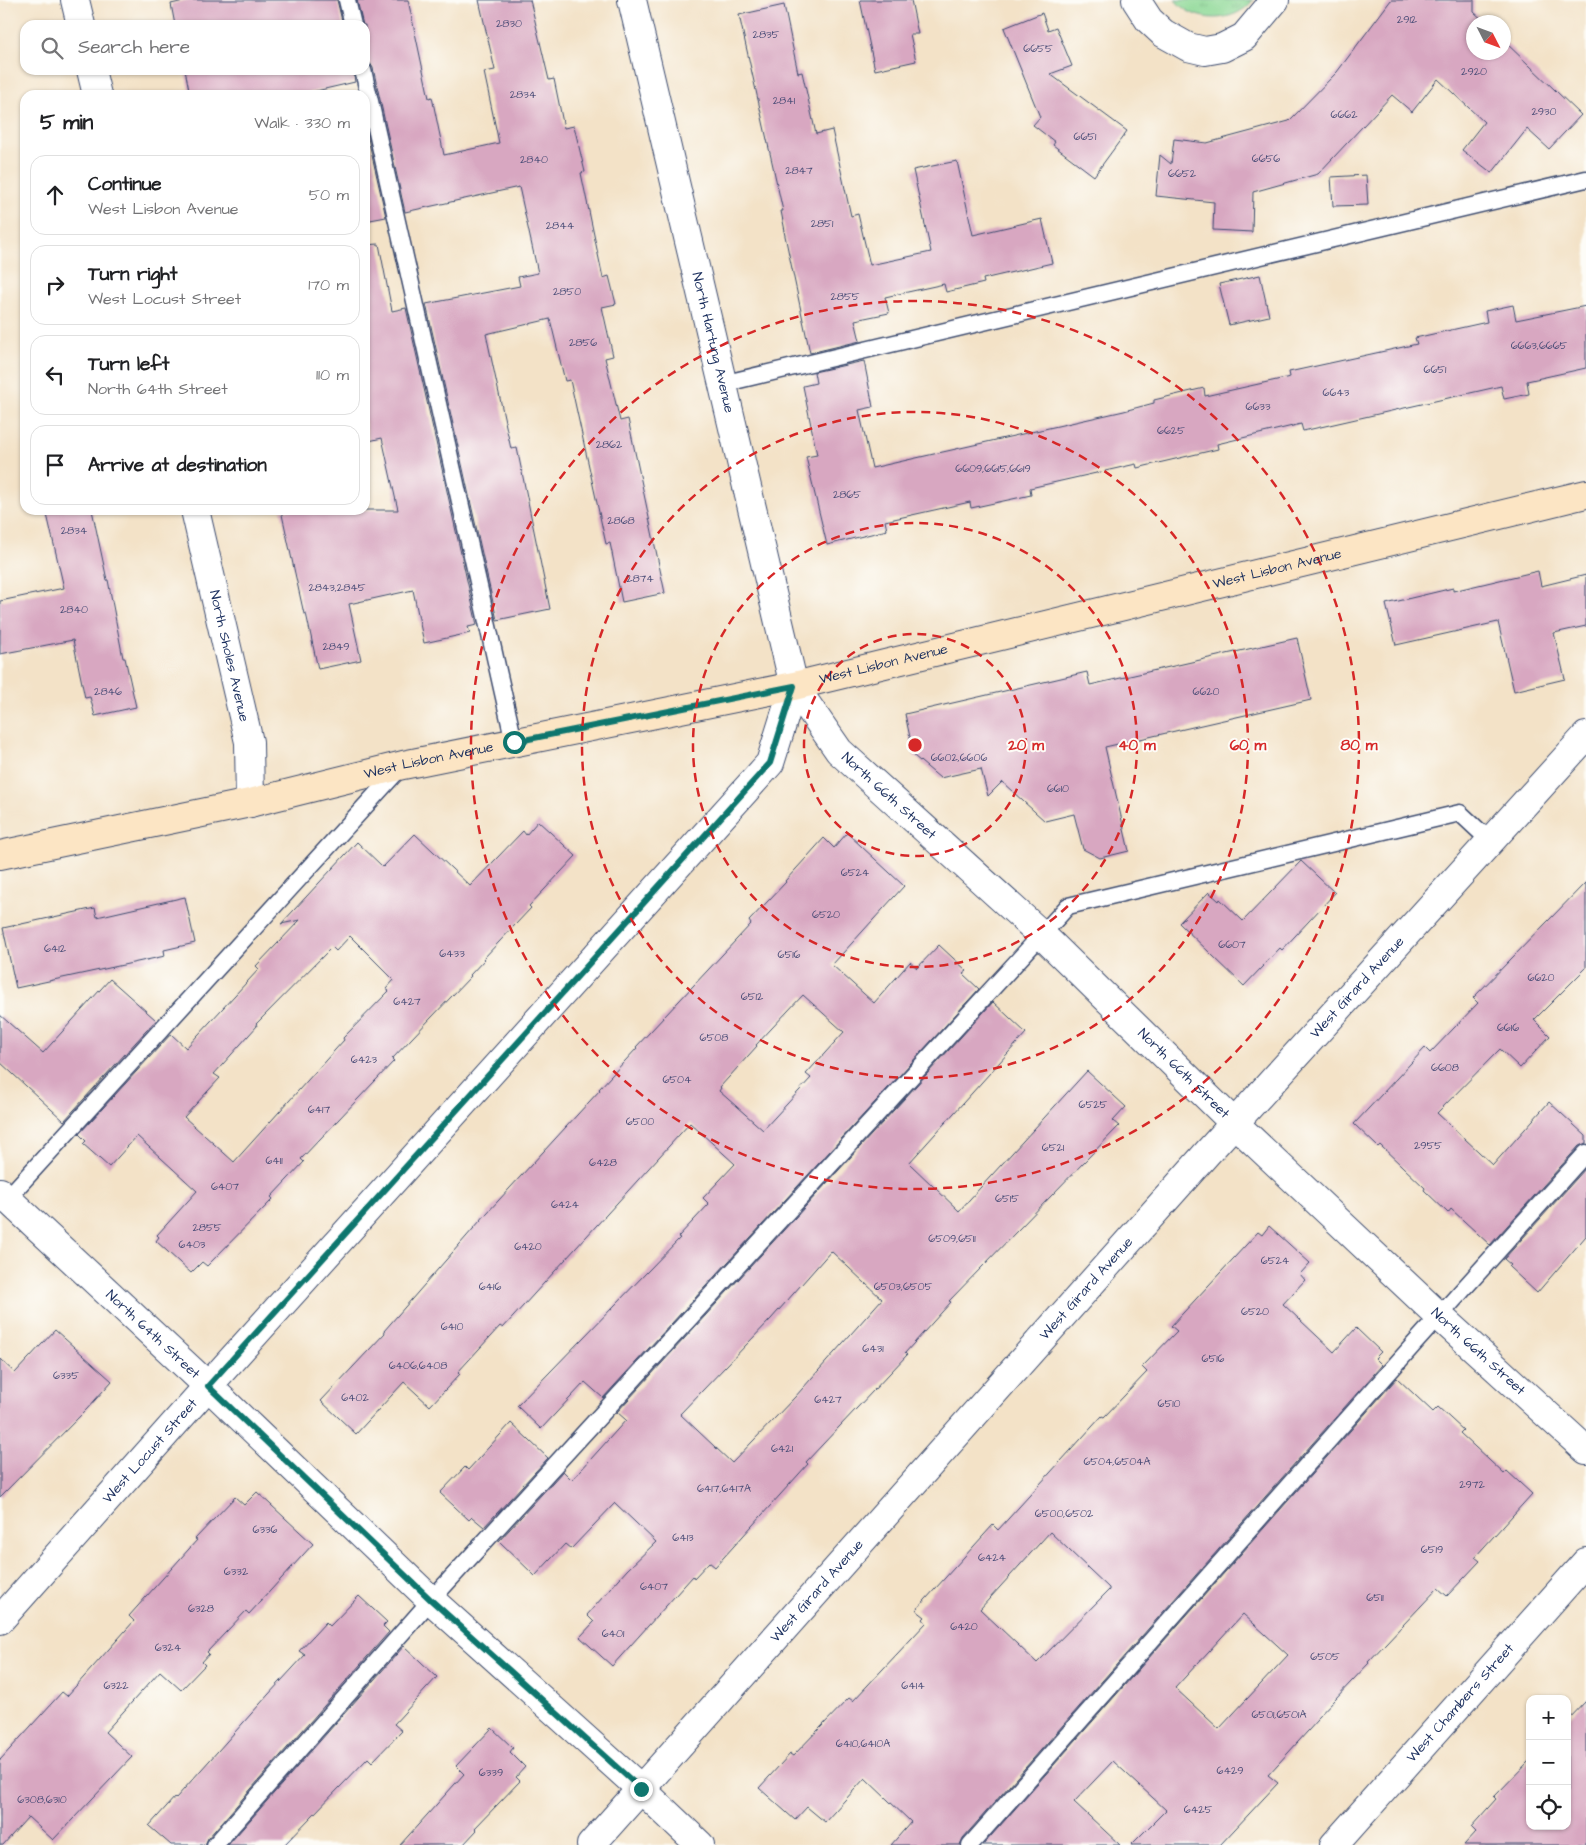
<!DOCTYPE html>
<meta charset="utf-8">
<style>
:root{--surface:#fff;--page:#f2f2f2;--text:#202124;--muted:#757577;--line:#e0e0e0}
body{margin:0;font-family:"Architects Daughter",sans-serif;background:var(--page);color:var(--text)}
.controls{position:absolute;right:15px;bottom:15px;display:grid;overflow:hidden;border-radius:10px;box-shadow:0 1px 4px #0004}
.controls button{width:45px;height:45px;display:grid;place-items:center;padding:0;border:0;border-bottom:1px solid var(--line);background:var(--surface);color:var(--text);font:25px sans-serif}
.compass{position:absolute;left:1466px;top:15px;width:45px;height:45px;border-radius:50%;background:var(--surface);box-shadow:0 1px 4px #0004;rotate:132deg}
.stop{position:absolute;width:15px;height:15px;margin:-11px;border:4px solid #0f766e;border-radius:50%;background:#fff}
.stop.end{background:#0f766e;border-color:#fff;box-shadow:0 1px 5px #0008}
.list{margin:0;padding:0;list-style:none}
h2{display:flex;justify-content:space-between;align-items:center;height:65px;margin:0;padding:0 20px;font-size:21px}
h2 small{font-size:16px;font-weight:400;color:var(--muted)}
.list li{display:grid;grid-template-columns:32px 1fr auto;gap:15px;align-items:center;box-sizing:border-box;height:80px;margin:0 10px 10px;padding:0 10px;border:1px solid var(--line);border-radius:15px}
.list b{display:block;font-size:19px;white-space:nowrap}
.list p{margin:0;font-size:16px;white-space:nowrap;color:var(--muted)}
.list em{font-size:16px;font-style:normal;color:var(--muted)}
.icon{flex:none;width:28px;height:28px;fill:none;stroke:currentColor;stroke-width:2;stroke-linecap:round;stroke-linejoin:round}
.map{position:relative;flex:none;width:1586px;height:1845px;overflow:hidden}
.search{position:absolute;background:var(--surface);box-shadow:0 1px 4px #0004;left:20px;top:20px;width:350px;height:55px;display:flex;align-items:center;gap:12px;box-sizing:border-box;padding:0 18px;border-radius:15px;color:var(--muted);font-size:19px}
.panel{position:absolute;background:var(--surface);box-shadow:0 1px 4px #0004;left:20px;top:90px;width:350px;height:425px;border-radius:15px}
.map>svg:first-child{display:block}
.grass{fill:url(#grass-tufts);stroke:#54847a}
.building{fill:#d8a7c1;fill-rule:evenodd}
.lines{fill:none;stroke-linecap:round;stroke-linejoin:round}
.service-casing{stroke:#3b4a6e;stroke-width:19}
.minor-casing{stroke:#3b4a6e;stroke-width:30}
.secondary-casing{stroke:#3b4a6e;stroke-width:30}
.service{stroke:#fff;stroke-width:16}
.minor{stroke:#fff;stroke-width:28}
.secondary{stroke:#fce5c4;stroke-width:28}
.route{stroke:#0f766e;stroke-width:6}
.ring{fill:none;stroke:#d62828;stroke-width:2.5;stroke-dasharray:9 6}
.labels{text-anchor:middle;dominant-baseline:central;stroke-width:4;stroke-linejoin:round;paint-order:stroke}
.number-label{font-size:11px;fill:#4a4d77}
.street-label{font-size:14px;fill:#1b2f5e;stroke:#fdfcf7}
.centre{fill:#d62828;stroke:#fdfcf7;stroke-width:2.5}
.ring-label{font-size:15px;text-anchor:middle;font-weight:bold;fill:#d62828;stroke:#fdfcf7;stroke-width:4;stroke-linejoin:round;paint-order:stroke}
</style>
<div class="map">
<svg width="1586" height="1845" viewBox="0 0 1586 1845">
<defs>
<pattern id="grass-tufts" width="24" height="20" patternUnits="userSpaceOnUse" patternTransform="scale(1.25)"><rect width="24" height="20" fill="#8cd895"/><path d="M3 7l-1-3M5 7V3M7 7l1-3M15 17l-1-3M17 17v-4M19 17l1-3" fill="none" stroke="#78ba83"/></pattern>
</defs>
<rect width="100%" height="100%" fill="#fdfcf7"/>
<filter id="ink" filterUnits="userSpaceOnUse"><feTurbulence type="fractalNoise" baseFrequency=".02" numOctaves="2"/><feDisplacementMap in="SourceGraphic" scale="10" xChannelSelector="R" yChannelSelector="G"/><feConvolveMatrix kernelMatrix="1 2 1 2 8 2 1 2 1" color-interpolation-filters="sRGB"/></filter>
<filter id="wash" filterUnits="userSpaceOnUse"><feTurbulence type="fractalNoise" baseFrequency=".0096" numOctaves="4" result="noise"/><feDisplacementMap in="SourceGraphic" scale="20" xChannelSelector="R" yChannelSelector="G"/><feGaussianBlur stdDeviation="1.12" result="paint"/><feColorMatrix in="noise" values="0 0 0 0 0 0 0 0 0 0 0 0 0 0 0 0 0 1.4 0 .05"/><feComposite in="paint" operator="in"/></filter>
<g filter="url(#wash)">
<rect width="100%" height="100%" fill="#f3e2c7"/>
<path class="grass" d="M1175,0H1253C1235,24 1194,24 1175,0Z"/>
<g id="blocks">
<g class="building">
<path d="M188,0H337L343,25H175L171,4Z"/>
<path d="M357,0H408L429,98L432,97L444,155L499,143L484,72L495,70L479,0H530L549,80L554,79L564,128L574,126L585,172L581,173L603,278L609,276L616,304L602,307L613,356L605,358L620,421L628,419L665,593L622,602L610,543L606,544L570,380L565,381L550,319L486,334L511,449L517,448L550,609L497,620L426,304L520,286L518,277L538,273L519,187L405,212L373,68L370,63L365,60V25H363Z"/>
<path d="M860,0H911L918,34H910L916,61L875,70Z"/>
<path d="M1391,0H1474V12L1485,22H1474V52H1504V41L1581,115L1549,149L1527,129L1492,173L1462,150L1484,122L1438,79L1412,112L1392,95L1318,174L1253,192L1252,232L1213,230L1214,202L1156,196L1160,155L1171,164L1174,139L1207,143L1289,121L1337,72Z"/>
<path d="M784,5L798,73L802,72L816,134L832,130L851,216L858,214L870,265L931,252L913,170L957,161L973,235L1042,219L1052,263L983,279L984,283L946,292L944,284L885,297L889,313L855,320L860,341L810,353L784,231H785L781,211H783L739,15Z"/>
<path d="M1042,13L1048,30L1056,27L1072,66L1050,74L1127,131L1094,176L1053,145L1055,142L1033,125L1040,117L1004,28Z"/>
<path d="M185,70H353L355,82L299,95H190Z"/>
<path d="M365,125L386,217L365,221Z"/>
<path d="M1366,175L1368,205L1333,206L1331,177Z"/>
<path d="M379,244L392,311L406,308L477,625L468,627L470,633L424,643L413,590L349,604L361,660L318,669L306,613L304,614L281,510H398L382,438L369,441L365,422V245Z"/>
<path d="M1260,275L1269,316L1229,325L1219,284Z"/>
<path d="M1513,305L1516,320L1586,306V368L1527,381L1529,394L1504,399L1501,386L1303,431L1301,424L1217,444L1218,449L1137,468L1136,464L1030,488L1031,495L971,508L970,502L885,521L887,530L827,545L806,457L817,455L803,386L816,383L814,372L864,361L873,407L859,410L872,468L1124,411L1154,403V400L1204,388L1205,396L1290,377L1289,372L1417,344L1415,338L1487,322L1485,311Z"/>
<path d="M46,510H92L107,580H108L123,658H125L136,707L95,716L90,697L85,698L73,640L0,654V601L64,588Z"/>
<path d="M1538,571L1541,586L1586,575V626L1554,633L1565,679L1514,691L1498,622L1396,645L1386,604L1453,588V591Z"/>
<path d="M1297,638L1311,700L1105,747L1129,851L1100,858L1083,849L1074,814L1045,821L1002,782L988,796L981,769L940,778L914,756L905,714L1087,672L1090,685Z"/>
<path d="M538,821L576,856L529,906L531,908L483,959L484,960L470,975L471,976L392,1059L394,1061L301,1159L304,1162L271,1197L273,1199L207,1266L202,1262L191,1273L156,1241L159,1237L157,1235L197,1191L137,1136L109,1167L83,1144L86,1141L79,1134L171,1034L186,1048L259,969L256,966L300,920L281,924L357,842L383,867L415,834L470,886L523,831L526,835ZM350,936L394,980L386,989L389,991L343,1038L344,1040L234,1162L184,1117L220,1078L214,1074L257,1026L256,1024L332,947L336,951Z"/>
<path d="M847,833L904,886L832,965L874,1003L910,962L917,968L939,945L967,971L963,974L979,989L603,1398L585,1382L541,1429L517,1406L680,1238L678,1237L709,1204L703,1198L735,1164L690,1123L503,1328L500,1326L458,1372L460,1374L430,1406L404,1382L356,1434L321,1401L385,1333L384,1331L487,1213L600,1090L599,1089L637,1048L636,1047L751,924L749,921L786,882L785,881L807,857L824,838L834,848ZM803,995L844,1032L806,1074L811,1078L763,1130L719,1091L721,1088L720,1087L757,1046L756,1045Z"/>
<path d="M1301,861L1335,893L1282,950L1280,948L1244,986L1179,923L1209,892L1219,901L1220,899L1243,921Z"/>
<path d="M1586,882V968L1534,1020L1550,1036L1520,1068L1500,1049L1437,1113L1493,1165L1549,1102L1586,1136V1143L1579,1146L1490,1245L1451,1209L1448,1213L1424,1190L1425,1188L1380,1145L1378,1147L1354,1124L1425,1048L1430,1053L1478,1003L1473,998Z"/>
<path d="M185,897L195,943L164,950L165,956L16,988L3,928L95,908L97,917Z"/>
<path d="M110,979L156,1020L64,1121L0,1062V1015L43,1053Z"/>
<path d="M993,1002L1026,1033L909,1163L959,1211L1087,1071L1126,1107L1113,1121L1119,1126L949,1301L951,1302L905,1353L907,1355L806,1462L808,1464L715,1567L709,1562L694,1578L693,1576L612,1666L580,1637L594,1622L587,1615L627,1570L656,1542L615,1503L571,1549L565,1544L535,1576L499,1541L563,1471L572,1480L626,1420L617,1412ZM831,1251L882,1299L795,1397L732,1463L680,1414L771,1319Z"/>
<path d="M1586,1168V1236L1537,1293L1509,1267L1511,1265L1504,1259Z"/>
<path d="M1269,1226L1310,1263L1300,1274L1305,1280L1283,1304L1334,1352L1356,1328L1381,1352L1375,1358L1382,1365L963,1838L960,1845H891L911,1822L865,1778L825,1822L807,1807L795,1820L759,1788L790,1754L793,1756L849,1698L853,1701L926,1623L923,1619L925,1617L916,1610L993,1525L998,1530L1102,1416L1104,1417L1147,1372L1142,1367L1177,1331L1171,1326L1258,1232L1262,1235ZM1050,1532L1109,1588V1590L1037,1663L980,1609Z"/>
<path d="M55,1330L112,1381L87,1409L0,1497V1359L15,1373Z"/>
<path d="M1397,1378L1433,1412L1438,1407L1463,1430L1460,1433L1504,1474L1507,1471L1532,1494L1475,1557L1480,1561L1447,1596L1438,1588L1368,1662L1369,1663L1317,1718L1318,1720L1268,1775L1278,1783L1220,1845H1131L1166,1810L1113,1761L1074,1802L1120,1845H983ZM1243,1614L1288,1655L1219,1729L1175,1688Z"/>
<path d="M511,1423L548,1458L484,1527L472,1517L469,1520L440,1493L465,1467L468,1470Z"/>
<path d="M257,1492L313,1544L249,1614L246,1611L207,1652L209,1654L202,1662L205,1665L181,1690L160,1671L105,1732L132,1757L53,1840L28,1817L3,1845H0V1760L62,1692L67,1696L134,1621L129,1616L197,1540L195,1539L235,1497L244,1505Z"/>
<path d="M359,1596L387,1622L383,1626L389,1632L208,1838L205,1845H171L149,1826L175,1797L176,1798L268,1695L305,1655L299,1651L326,1622L330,1626Z"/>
<path d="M404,1646L437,1677L394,1724L402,1731L372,1762L368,1758L284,1845H228Z"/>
<path d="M1586,1701V1845H1464L1476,1832L1471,1827L1496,1799L1494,1797L1530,1760V1826H1567V1721Z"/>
<path d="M492,1728L513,1748L510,1752L525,1767L516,1777L520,1781L475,1828L477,1830L463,1845H400L464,1774L456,1766Z"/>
</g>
</g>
</g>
<g filter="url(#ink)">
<use href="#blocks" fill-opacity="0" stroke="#3b4a6e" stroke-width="1"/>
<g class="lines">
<g class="service-casing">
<g id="service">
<path d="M347,0L353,25"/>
<path d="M363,70L514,742"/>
<path d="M722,384L1586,179"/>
<path d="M2,1204L400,768"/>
<path d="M215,1845L431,1600L1068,906L1460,813L1490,841"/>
<path d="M970,1845L1414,1344L1586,1153"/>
</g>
</g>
<g class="minor-casing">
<g id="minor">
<path d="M75,0L81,25"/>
<path id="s1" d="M632,0L794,686L839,751L1041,934L1234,1123L1439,1316L1586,1450"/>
<path d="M1136,0L1149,20L1163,33L1188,47L1205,51L1222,48L1244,37L1275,0"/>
<path d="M91,70L97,95"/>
<path id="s2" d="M195,510L249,742L250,803"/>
<path id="s3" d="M0,1192L208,1386L431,1600L641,1789L700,1845"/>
<path id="s4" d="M0,1620L208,1386L770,763L794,686"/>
<path id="s5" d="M591,1845L1208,1152L1586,736"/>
<path id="s6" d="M1334,1845L1586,1562"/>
</g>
</g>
<g class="secondary-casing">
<g id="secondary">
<path id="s7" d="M0,855L250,803L403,765L794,686L1586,494"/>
</g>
</g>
<use href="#service" class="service"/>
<use href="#minor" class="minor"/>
<use href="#secondary" class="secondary"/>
</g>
</g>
<g class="lines" filter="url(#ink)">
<path class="route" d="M514,742L794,686L770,763L208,1386L431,1600L641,1789"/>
</g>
<g class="ring">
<circle cx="915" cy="745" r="111"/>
<circle cx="915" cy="745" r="222"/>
<circle cx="915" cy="745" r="333"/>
<circle cx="915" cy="745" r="444"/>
</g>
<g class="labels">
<g class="number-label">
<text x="1407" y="19">2912</text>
<text x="509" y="23">2830</text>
<text x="766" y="34">2835</text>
<text x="1038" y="48">6655</text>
<text x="1474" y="71">2920</text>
<text x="523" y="94">2834</text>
<text x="784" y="100">2841</text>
<text x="1544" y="111">2930</text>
<text x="1344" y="114">6662</text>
<text x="1085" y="136">6651</text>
<text x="1266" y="158">6656</text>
<text x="534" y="159">2840</text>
<text x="799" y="170">2847</text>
<text x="1182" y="173">6652</text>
<text x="822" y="223">2851</text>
<text x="560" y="225">2844</text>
<text x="567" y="291">2850</text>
<text x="845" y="296">2855</text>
<text x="583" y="342">2856</text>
<text x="1539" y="345">6663,6665</text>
<text x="1435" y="369">6651</text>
<text x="1336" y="392">6643</text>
<text x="1258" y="406">6633</text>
<text x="1171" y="430">6625</text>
<text x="609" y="444">2862</text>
<text x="993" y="468">6609,6615,6619</text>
<text x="847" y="494">2865</text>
<text x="621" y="520">2868</text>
<text x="74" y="530">2834</text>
<text x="640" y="578">2874</text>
<text x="337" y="587">2843,2845</text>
<text x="74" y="609">2840</text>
<text x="336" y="646">2849</text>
<text x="108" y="691">2846</text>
<text x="1206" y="691">6620</text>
<text x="959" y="757">6602,6606</text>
<text x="1058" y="788">6610</text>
<text x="855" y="872">6524</text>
<text x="826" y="914">6520</text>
<text x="1232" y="944">6607</text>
<text x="55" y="948">6412</text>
<text x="452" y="953">6433</text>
<text x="789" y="954">6516</text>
<text x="1541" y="977">6620</text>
<text x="752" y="996">6512</text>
<text x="407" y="1001">6427</text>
<text x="1508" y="1027">6616</text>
<text x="714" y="1037">6508</text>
<text x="364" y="1059">6423</text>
<text x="1445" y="1067">6608</text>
<text x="677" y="1079">6504</text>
<text x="1093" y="1104">6525</text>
<text x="319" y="1109">6417</text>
<text x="640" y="1121">6500</text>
<text x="1428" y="1145">2955</text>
<text x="1053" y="1147">6521</text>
<text x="274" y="1160">6411</text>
<text x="603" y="1162">6428</text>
<text x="225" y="1186">6407</text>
<text x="1007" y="1198">6515</text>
<text x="565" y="1204">6424</text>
<text x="207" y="1227">2855</text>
<text x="952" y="1238">6509,6511</text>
<text x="192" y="1244">6403</text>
<text x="528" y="1246">6420</text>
<text x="1275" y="1260">6524</text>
<text x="490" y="1286">6416</text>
<text x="903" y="1286">6503,6505</text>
<text x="1255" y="1311">6520</text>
<text x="452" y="1326">6410</text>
<text x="873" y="1348">6431</text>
<text x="1213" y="1358">6516</text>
<text x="418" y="1365">6406,6408</text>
<text x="66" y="1375">6335</text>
<text x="355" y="1397">6402</text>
<text x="828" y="1399">6427</text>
<text x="1169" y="1403">6510</text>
<text x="782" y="1448">6421</text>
<text x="1117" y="1461">6504,6504A</text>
<text x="1472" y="1484">2972</text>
<text x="724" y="1488">6417,6417A</text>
<text x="1064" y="1513">6500,6502</text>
<text x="265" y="1529">6336</text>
<text x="683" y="1537">6413</text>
<text x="1432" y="1549">6519</text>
<text x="992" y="1557">6424</text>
<text x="236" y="1571">6332</text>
<text x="654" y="1586">6407</text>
<text x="1375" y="1597">6511</text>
<text x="201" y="1608">6328</text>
<text x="964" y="1626">6420</text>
<text x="613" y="1633">6401</text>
<text x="168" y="1647">6324</text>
<text x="1325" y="1656">6505</text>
<text x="116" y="1685">6322</text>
<text x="913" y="1685">6414</text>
<text x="1279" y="1714">6501,6501A</text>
<text x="863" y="1743">6410,6410A</text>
<text x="1230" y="1770">6429</text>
<text x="491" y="1772">6339</text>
<text x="42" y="1799">6308,6310</text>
<text x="1198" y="1809">6425</text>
</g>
<g class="street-label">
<text stroke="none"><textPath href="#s1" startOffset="352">North Hartung Avenue</textPath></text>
<text stroke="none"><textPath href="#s7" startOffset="1309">West Lisbon Avenue</textPath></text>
<text stroke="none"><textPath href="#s2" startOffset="150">North Sholes Avenue</textPath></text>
<text stroke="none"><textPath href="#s7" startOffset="904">West Lisbon Avenue</textPath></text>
<text stroke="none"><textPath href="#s7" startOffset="439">West Lisbon Avenue</textPath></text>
<text stroke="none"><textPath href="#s1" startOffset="851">North 66th Street</textPath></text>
<text stroke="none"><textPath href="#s5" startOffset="1150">West Girard Avenue</textPath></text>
<text stroke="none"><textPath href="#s1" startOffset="1256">North 66th Street</textPath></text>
<text stroke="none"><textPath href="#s5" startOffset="745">West Girard Avenue</textPath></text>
<text stroke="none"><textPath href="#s3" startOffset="209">North 64th Street</textPath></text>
<text stroke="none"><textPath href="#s1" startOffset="1661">North 66th Street</textPath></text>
<text stroke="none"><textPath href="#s4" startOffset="226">West Locust Street</textPath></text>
<text stroke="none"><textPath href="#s5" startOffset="340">West Girard Avenue</textPath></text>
<text stroke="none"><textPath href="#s6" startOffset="190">West Chambers Street</textPath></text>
</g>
</g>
<circle cx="915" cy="745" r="8" class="centre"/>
<g class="ring-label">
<text x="1026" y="750">20 m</text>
<text x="1137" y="750">40 m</text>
<text x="1248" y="750">60 m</text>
<text x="1359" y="750">80 m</text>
</g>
</svg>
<div class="controls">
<button>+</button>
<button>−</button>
<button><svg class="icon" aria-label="locate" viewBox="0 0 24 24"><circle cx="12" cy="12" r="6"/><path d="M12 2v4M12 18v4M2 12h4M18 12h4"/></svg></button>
</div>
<svg class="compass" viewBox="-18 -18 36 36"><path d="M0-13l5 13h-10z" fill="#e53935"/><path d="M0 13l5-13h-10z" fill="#757577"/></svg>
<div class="stop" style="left:514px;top:742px"></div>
<div class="stop end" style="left:641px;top:1789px"></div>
<div class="search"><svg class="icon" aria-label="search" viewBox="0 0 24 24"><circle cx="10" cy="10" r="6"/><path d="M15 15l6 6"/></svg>Search here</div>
<section class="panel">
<h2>5 min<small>Walk · 330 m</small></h2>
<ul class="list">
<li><svg class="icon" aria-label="ahead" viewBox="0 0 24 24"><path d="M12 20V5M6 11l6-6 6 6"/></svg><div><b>Continue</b><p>West Lisbon Avenue</p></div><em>50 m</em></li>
<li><svg class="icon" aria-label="right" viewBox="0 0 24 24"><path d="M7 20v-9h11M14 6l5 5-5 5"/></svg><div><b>Turn right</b><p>West Locust Street</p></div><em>170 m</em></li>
<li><svg class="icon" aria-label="left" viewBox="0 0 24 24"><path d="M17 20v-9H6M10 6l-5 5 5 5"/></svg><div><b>Turn left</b><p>North 64th Street</p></div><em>110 m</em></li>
<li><svg class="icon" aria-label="arrive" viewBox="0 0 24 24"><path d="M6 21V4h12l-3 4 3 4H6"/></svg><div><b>Arrive at destination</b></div></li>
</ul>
</section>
</div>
